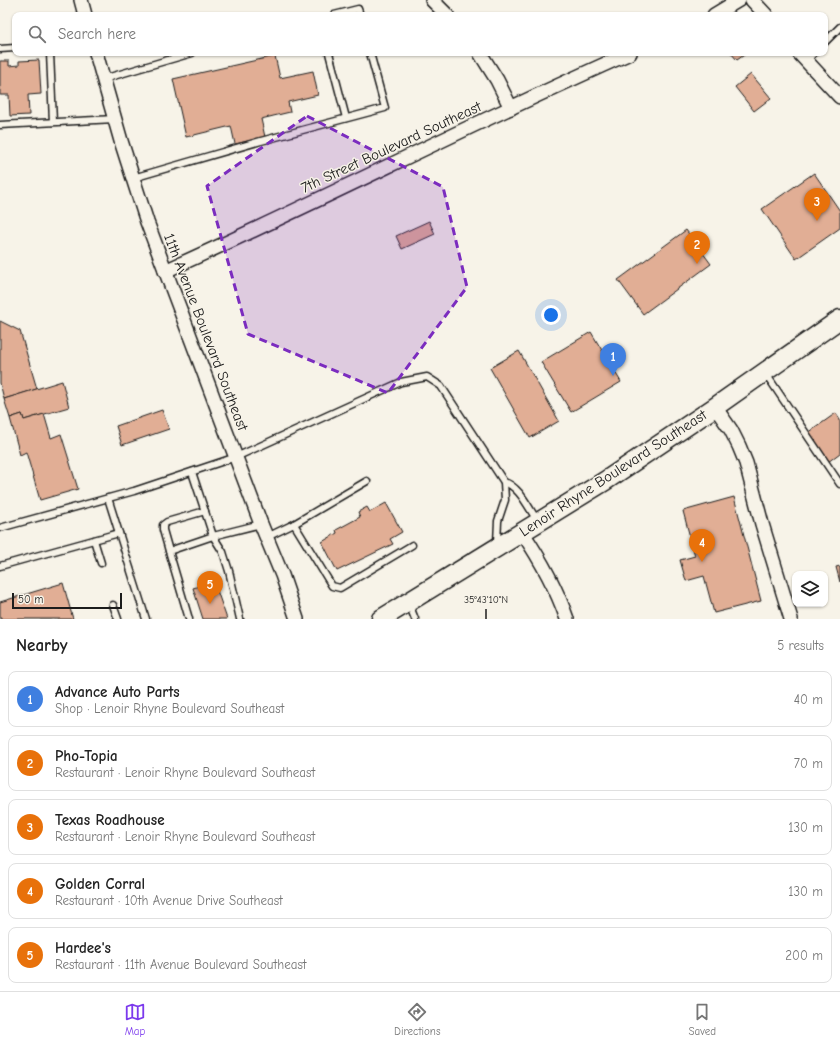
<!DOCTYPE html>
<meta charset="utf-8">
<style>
:root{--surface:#fff;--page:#f2f2f2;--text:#222;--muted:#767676;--line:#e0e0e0;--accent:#7c3aed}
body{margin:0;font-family:"Comic Neue",sans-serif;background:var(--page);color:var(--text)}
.controls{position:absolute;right:12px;bottom:12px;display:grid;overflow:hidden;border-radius:8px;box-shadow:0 1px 3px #0004}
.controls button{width:36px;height:36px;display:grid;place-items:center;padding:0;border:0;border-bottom:1px solid var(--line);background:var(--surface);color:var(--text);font:20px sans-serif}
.scale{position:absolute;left:12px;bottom:10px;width:110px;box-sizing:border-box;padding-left:4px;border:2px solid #1c1c1c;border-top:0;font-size:11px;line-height:14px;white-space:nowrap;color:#1c1c1c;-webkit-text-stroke:3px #f7f3e8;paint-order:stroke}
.you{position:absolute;left:551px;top:315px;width:14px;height:14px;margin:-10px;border:3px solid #fff;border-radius:50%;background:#1a73e8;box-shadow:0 0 0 6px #1a73e833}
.badge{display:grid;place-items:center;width:26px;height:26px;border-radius:50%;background:var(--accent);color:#fff;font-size:13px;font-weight:700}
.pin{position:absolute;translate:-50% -33px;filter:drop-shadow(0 1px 2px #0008)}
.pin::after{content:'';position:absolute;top:21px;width:14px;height:12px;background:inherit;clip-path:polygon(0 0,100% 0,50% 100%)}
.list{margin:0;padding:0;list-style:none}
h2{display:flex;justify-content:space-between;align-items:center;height:52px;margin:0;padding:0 16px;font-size:17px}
h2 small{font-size:13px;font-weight:400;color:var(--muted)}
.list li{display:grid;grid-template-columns:26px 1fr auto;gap:12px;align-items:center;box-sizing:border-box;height:56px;margin:0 8px 8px;padding:0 8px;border:1px solid var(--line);border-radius:8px}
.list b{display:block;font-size:15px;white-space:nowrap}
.list p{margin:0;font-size:13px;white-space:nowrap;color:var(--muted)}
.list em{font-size:13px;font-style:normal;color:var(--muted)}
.icon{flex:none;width:22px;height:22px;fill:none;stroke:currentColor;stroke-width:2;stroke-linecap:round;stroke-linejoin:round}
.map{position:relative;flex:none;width:840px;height:619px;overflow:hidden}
.search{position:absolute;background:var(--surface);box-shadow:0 1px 3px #0004;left:12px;right:12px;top:12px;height:44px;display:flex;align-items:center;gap:10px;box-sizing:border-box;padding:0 14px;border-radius:8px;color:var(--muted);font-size:15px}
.sheet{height:372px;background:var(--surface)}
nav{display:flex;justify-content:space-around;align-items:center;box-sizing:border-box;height:56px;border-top:1px solid var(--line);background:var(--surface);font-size:11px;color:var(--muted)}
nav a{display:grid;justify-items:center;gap:2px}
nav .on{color:var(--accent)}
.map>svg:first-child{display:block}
.building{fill:#e1ae95;stroke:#1c1c1c}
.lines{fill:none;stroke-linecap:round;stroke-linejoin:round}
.service-casing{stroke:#1c1c1c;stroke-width:9}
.minor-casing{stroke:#1c1c1c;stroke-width:16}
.secondary-casing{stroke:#1c1c1c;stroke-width:21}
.service{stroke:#f7f3e8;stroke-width:6}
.minor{stroke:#f7f3e8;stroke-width:13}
.secondary{stroke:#f7f3e8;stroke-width:18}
.marked{fill:#7b2cbf;fill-opacity:0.2;stroke:#7b2cbf;stroke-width:3;stroke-dasharray:8 5;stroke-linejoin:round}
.ticks{fill:none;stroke:#1c1c1c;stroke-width:1.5}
.labels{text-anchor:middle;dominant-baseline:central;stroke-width:3;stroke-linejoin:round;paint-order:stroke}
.street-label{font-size:15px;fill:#1c1c1c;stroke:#f7f3e8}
.ticks-label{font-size:10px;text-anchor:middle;fill:#1c1c1c;stroke:#f7f3e8;stroke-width:3;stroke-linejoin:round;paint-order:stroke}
</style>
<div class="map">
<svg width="840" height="619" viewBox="0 0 840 619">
<rect width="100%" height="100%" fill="#f7f3e8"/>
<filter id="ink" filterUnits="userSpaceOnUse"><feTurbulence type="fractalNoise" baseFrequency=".025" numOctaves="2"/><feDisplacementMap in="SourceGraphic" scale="8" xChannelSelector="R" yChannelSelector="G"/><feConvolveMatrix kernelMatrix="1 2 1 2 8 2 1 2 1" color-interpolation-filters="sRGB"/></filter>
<g filter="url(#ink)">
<g class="building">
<path d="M731,53H747L737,60Z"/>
<path d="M275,56L280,78L313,71L318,95L288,102L290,112L261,119L265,137L235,144L231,126L186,137L173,79Z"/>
<path d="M39,60L41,94L28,95L29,115L10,116L9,95H0V61H9V66L19,65V61Z"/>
<path d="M751,74L771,98L754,111L735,87Z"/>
<path d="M814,173L840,211V228L796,259L762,209Z"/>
<path d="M429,221L435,234L402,249L396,236Z"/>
<path d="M686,230L711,264L643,314L618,280Z"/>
<path d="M0,321L20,331L37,389L4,399L0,383Z"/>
<path d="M591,332L621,382L571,412L541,362Z"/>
<path d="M519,351L559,421L530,438L490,368Z"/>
<path d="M62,381L69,407L24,420L22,414L10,418L4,399Z"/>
<path d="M162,410L169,429L122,445L116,426Z"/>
<path d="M836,413L840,419V453L828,462L808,433Z"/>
<path d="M22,414L24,420L44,414L51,438L61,434L78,489L40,500L26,452L20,455L10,418Z"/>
<path d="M734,497L761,601L714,613L704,576L686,581L680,560L695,556L683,511Z"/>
<path d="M386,503L402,532L390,539L393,544L337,571L322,542L337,533L336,530L360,517L358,512L367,507L370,512Z"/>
<path d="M840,566V582L836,567Z"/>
<path d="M214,582L227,619H203L193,588Z"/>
<path d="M63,583L73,619H0V602Z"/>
</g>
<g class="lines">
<g class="service-casing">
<g id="service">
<path d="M334,15L358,9L360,15"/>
<path d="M825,42L840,27"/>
<path d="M0,49L15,48"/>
<path d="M50,53L53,122"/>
<path d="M329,53L346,118"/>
<path d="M806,61L814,53"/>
<path d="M103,79L192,53"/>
<path d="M0,125L115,119"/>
<path d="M133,178L261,141L385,108L370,53"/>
<path d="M766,374L840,484"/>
<path d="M192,472L213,536L223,552L229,571L240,619"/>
<path d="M504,482C519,486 528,507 537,520"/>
<path d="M108,498L146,619"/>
<path d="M294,524L332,586L340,588L412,545"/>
<path d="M0,528L134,491L236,457L401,382L427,377L441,386L504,482L505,500L498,521L497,543"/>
<path d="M267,537L294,524L367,481"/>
<path d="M94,540L101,563"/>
<path d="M169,551L213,536L261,524"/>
<path d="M0,566L119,533"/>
<path d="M409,604L415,619"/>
<path d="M113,605L118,619"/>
<path d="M189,619L169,551L163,530V525L167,522L205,511"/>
</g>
</g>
<g class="minor-casing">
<g id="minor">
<path d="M81,0L85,15"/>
<path d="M432,0L447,15"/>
<path d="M752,0L766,15"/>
<path d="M714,15L739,0"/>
<path d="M96,53L121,141L147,222L261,524L282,575L297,619"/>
<path d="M480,53L497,80L511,108"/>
<path d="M799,53L840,97"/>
<path d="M165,271C321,201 474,122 630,53"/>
<path d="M715,407L731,430L739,446L746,463L762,524L791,619"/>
<path d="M522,532C541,560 556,587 567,619"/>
</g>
</g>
<g class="secondary-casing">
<path id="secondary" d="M381,619L605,481L715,407L840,319"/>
</g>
<use href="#service" class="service"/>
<use href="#minor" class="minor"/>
<use href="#secondary" class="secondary"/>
</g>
</g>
<path class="marked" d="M307,116L443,187L467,287L388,393L248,334L207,186Z"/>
<path class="ticks" d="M486,619V609"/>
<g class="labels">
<g class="street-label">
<text transform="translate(391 147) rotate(-25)">7th Street Boulevard Southeast</text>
<text transform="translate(206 332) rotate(69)">11th Avenue Boulevard Southeast</text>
<text transform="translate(613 473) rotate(-33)">Lenoir Rhyne Boulevard Southeast</text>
</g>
</g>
<g class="ticks-label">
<text x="486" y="603">35°43'10"N</text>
</g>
</svg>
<div class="controls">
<button><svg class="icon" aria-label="layers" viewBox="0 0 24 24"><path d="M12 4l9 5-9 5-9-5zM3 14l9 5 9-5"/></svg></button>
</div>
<div class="scale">50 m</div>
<div class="you"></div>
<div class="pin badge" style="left:613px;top:376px;background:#3f7fe0">1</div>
<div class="pin badge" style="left:697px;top:264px;background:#e8710a">2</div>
<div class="pin badge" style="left:817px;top:221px;background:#e8710a">3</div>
<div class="pin badge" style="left:702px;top:562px;background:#e8710a">4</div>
<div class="pin badge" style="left:210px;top:604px;background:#e8710a">5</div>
<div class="search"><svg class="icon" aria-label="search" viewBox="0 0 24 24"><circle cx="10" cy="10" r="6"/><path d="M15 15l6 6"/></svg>Search here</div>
</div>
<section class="sheet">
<h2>Nearby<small>5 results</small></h2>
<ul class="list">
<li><span class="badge" style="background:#3f7fe0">1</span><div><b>Advance Auto Parts</b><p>Shop · Lenoir Rhyne Boulevard Southeast</p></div><em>40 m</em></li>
<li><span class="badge" style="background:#e8710a">2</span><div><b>Pho-Topia</b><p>Restaurant · Lenoir Rhyne Boulevard Southeast</p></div><em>70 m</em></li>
<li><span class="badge" style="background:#e8710a">3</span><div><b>Texas Roadhouse</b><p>Restaurant · Lenoir Rhyne Boulevard Southeast</p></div><em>130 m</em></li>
<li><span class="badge" style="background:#e8710a">4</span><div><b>Golden Corral</b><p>Restaurant · 10th Avenue Drive Southeast</p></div><em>130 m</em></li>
<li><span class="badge" style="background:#e8710a">5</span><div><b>Hardee's</b><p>Restaurant · 11th Avenue Boulevard Southeast</p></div><em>200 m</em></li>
</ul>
</section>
<nav>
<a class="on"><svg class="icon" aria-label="map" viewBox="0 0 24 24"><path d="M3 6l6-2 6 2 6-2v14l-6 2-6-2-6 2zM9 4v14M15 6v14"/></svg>Map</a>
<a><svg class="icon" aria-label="directions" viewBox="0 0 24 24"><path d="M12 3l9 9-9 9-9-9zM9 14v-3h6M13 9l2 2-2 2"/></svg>Directions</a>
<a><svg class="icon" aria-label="saved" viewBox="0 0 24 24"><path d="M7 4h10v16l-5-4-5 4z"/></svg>Saved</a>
</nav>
